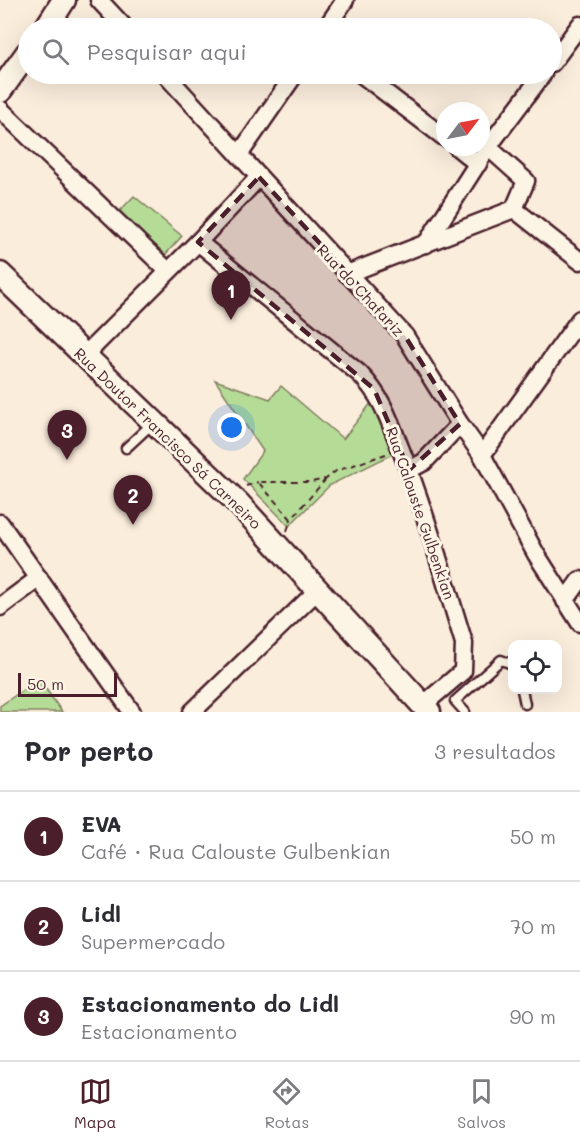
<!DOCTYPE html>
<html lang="pt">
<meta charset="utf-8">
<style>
:root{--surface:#fff;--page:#f7f7f7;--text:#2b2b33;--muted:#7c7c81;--line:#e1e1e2;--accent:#4a1f2b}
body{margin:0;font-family:Mali,sans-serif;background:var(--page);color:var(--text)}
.controls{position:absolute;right:18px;bottom:18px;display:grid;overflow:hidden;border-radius:12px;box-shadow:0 6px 24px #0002}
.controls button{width:54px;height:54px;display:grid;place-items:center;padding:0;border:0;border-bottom:2px solid var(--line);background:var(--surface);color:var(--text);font:30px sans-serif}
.compass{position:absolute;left:436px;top:102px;width:54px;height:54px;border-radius:50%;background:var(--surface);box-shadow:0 6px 24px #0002;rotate:58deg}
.scale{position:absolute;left:18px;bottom:15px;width:99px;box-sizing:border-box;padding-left:6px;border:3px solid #4a1f2b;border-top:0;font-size:16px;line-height:21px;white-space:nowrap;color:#4a1f2b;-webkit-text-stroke:4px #fcf5e5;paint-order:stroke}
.you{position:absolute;left:232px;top:428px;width:21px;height:21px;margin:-15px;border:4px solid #fff;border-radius:50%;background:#1a73e8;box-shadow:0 0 0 9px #1a73e833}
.badge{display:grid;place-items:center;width:39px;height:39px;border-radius:50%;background:var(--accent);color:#fff;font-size:20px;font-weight:700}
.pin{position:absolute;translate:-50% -50px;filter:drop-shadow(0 2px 3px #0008)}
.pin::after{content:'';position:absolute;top:32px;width:21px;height:18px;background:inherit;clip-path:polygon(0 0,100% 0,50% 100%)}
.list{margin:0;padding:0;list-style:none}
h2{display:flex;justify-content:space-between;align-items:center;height:78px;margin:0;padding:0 24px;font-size:26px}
h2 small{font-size:20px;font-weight:400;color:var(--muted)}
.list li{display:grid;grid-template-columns:39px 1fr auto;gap:18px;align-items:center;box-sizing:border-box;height:90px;padding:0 24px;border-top:2px solid var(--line)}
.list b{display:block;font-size:22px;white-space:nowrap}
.list p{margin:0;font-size:20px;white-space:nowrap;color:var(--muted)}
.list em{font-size:20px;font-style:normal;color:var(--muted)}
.icon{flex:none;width:33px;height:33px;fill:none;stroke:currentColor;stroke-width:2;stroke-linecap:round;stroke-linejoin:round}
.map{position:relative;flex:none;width:580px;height:712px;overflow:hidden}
.search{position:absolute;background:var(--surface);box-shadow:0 6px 24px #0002;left:18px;right:18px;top:18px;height:66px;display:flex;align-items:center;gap:15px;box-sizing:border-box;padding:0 21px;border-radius:33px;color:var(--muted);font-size:22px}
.sheet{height:348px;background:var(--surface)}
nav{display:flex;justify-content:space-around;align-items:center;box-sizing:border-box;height:84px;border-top:2px solid var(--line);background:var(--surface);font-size:16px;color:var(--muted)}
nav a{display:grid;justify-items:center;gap:3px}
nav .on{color:var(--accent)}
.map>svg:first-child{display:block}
.green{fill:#b5dc97;stroke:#807e61;stroke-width:1.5}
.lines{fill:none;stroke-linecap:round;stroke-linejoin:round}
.lane-casing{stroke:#4a1f2b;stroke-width:13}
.street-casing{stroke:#4a1f2b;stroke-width:21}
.secondary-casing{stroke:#4a1f2b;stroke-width:27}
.path{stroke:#4a1f2b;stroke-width:2;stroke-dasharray:6 4.5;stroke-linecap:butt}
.lane{stroke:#fcf5e5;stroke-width:8}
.street{stroke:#fcf5e5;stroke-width:16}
.secondary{stroke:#fcf5e5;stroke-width:22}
.marked{fill:#4a1f2b;fill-opacity:0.2;stroke:#4a1f2b;stroke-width:4.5;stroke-dasharray:12 8;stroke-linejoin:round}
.labels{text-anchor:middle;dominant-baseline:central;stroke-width:6;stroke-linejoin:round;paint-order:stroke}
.street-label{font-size:15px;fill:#4a1f2b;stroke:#fcf5e5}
</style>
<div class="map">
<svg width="580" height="712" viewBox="0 0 580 712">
<rect width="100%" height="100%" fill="#fbeddc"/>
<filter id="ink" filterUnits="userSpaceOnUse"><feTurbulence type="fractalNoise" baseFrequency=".0167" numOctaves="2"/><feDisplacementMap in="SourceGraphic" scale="12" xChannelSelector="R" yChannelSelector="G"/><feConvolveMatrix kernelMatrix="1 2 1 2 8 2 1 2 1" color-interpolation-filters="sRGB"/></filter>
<g filter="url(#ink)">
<g class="green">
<path d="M134,196L182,236L165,255L118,213Z"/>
<path d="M215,380L270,399L281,386L343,439L372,402L393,454L330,485L289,526L243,479L263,451Z"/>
<path d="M39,679L62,712H0V706Z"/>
</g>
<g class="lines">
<g class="lane-casing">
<g id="lane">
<path d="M126,448L154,422"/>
<path d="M522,690L525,704"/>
<path d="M465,712L455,701L501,660L512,664"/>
</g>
</g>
<g class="street-casing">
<g id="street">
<path d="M99,0L125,28"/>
<path d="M326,28L345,0"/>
<path d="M552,63L580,25"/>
<path d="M165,74L405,336L460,424L482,455L536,554L580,623"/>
<path d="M361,74L445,138"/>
<path d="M0,109L168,271"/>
<path d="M457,147L478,164"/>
<path d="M239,155L295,74"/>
<path d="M514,209L580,261"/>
<path d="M198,242L360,374C383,398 389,420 401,450C426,513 444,579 464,643L463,671L423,705"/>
<path d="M426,244L488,147L543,74"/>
<path d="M347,274L514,209L526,181L488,147"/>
<path d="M84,356L198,242L259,177"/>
<path d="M482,455L580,319"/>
<path d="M409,470L424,462L460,424"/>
<path d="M0,523L132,712"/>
<path d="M565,601L580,580"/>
<path d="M0,607L39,578"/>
<path d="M192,712L317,591"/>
</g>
</g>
<g class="secondary-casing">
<g id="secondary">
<path d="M46,28L64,0"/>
<path d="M0,91L28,52"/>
<path d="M0,274L239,504L429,712"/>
</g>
</g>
<g class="path">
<path d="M326,479L291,519L258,482H311L326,479L336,471L386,454"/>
<path d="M246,486L258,482"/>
<path d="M287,531L291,519"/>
</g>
<use href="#lane" class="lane"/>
<use href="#street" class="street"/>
<use href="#secondary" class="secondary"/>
</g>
</g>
<path class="marked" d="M259,177L405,336L460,424L409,470L374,389L198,242Z"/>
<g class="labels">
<g class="street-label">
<text transform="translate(361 290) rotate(47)">Rua do Chafariz</text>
<text transform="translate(168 438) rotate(44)">Rua Doutor Francisco Sá Carneiro</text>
<text transform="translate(421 513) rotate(71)">Rua Calouste Gulbenkian</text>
</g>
</g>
</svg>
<div class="controls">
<button><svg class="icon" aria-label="locate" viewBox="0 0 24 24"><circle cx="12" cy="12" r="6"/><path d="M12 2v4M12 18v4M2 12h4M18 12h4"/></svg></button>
</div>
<svg class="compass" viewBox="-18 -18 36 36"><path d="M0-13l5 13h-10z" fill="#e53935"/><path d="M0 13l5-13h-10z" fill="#7c7c81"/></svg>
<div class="scale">50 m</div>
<div class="you"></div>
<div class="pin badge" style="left:231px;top:320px">1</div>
<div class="pin badge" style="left:133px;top:525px">2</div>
<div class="pin badge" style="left:67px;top:460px">3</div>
<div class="search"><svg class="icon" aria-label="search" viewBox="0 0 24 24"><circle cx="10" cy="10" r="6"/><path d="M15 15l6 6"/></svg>Pesquisar aqui</div>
</div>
<section class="sheet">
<h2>Por perto<small>3 resultados</small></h2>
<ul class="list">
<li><span class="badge">1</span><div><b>EVA</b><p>Café · Rua Calouste Gulbenkian</p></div><em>50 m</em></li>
<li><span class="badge">2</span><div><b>Lidl</b><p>Supermercado</p></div><em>70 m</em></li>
<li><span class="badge">3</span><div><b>Estacionamento do Lidl</b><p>Estacionamento</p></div><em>90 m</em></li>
</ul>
</section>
<nav>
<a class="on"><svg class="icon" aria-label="map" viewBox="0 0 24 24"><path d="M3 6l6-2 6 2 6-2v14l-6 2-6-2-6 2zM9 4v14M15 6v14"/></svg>Mapa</a>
<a><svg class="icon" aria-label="directions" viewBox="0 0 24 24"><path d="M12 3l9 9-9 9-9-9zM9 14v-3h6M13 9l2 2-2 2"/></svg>Rotas</a>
<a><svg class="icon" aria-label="saved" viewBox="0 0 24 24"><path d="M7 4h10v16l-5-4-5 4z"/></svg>Salvos</a>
</nav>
